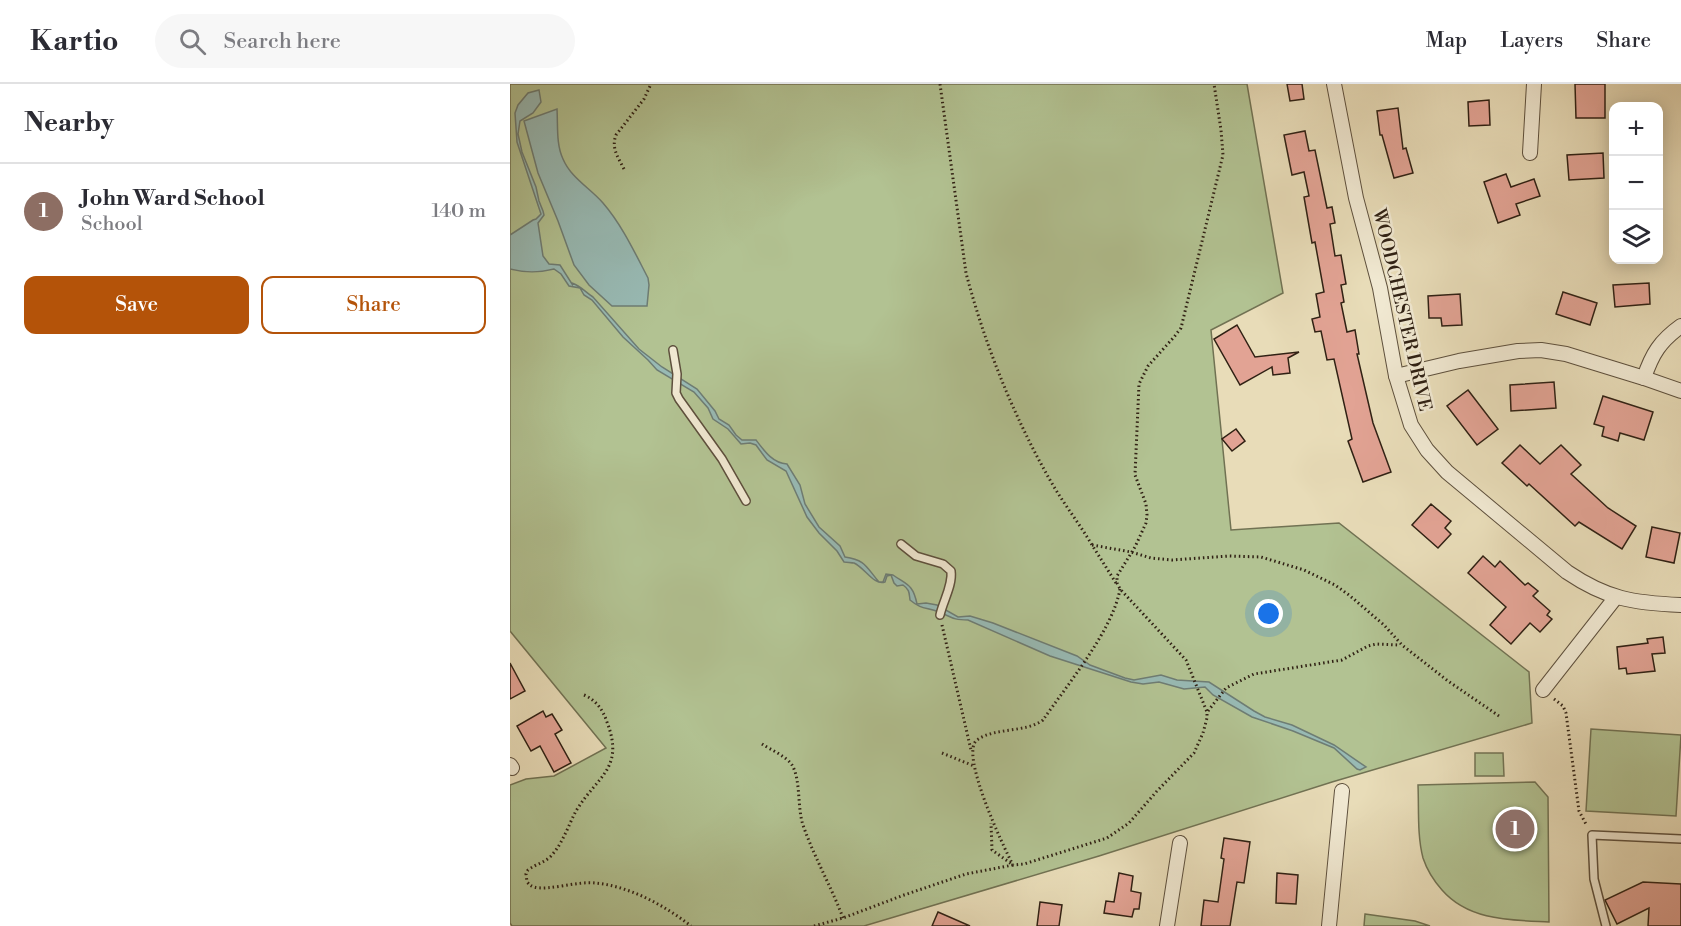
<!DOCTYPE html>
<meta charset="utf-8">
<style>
:root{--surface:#fff;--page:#f7f7f7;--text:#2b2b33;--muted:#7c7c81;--line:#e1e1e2;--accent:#b45309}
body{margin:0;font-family:"Libre Bodoni",serif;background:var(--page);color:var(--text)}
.controls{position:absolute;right:18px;top:18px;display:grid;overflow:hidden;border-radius:12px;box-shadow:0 3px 15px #0003}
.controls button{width:54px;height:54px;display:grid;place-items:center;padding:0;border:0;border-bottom:2px solid var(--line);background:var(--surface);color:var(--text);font:30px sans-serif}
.you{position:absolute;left:759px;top:530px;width:21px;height:21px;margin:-15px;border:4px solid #fff;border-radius:50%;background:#1a73e8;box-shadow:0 0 0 9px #1a73e833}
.badge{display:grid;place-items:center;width:39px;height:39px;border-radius:50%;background:var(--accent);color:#fff;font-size:20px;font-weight:700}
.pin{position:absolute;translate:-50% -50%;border:3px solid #fff;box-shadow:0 2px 6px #0006}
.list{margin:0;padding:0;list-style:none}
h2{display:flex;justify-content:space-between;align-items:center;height:78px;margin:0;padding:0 24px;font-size:26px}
h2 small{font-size:20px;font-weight:400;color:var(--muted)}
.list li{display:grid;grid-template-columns:39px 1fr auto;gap:18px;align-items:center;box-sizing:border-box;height:96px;padding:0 24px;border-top:2px solid var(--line)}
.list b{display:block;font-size:22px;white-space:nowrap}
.list p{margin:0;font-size:20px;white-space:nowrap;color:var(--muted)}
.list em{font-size:20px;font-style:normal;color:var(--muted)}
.actions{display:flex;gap:12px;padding:18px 24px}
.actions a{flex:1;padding:14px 0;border:2px solid var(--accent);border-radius:12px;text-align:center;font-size:21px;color:var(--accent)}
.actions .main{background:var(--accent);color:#fff}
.icon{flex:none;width:33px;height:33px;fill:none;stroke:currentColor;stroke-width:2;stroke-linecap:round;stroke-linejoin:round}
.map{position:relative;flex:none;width:1171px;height:842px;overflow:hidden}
header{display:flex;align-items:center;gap:36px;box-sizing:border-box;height:84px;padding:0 30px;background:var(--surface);border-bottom:2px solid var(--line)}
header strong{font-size:28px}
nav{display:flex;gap:33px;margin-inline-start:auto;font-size:21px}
.search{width:420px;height:54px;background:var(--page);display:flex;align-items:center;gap:15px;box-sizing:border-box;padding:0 21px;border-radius:33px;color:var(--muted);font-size:22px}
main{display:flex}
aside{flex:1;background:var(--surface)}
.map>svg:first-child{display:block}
.green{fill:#b2c292;stroke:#717253;stroke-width:1.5}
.water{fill:#98bab4;stroke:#6e7d74;stroke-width:1.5}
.building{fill:#e2a394;stroke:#302114;stroke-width:1.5}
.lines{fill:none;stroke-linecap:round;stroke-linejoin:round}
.lane-casing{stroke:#5e503d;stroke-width:10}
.street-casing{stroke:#5e503d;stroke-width:16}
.path{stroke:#302114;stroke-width:3;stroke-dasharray:1.5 3;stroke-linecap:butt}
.lane{stroke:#f0e8d1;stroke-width:7}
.street{stroke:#f0e8d1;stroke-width:14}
.labels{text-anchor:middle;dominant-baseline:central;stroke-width:5;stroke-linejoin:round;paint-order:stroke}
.street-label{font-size:18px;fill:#302114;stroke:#f0e8d1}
</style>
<header>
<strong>Kartio</strong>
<div class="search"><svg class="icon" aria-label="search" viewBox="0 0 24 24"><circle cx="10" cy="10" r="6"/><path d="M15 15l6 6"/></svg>Search here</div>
<nav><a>Map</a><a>Layers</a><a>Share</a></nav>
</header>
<main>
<aside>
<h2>Nearby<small></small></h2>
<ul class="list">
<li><span class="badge" style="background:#8d6e63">1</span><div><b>John Ward School</b><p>School</p></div><em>140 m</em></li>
</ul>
<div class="actions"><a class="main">Save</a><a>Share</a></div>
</aside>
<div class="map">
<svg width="1171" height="842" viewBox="0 0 1171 842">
<rect width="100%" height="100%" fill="#e8dcb8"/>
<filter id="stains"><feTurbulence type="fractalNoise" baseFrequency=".00333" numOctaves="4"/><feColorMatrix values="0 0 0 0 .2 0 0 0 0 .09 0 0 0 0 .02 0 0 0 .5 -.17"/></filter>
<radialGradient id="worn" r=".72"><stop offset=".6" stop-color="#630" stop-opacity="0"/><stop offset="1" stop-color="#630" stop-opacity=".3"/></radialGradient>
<g class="green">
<path d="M0,0H737L773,209L701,246L721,446L829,439L1019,588L1022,639L822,698L589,772L354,842H2L0,839V701L16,695L44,692L96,664L0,547Z"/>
<path d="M1081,645L1171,651L1166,732L1076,727Z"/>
<path d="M965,669H993L994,692H965Z"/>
<path d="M1025,698L1038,713L1039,838C1001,836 959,837 932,806C924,797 917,786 913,774C907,751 909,725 908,701Z"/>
<path d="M855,830L905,837L920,842H854Z"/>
</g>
<g class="water">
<path d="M29,6L31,18L23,29L10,37L8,50L12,68L26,103L29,117L33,127L34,131L28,139L33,172L39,180L50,181L62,200V199C71,202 75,208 83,213L129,265L152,283L187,305L205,327L209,335L219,341L226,351L232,356H246C255,368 263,379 277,380L290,401L295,420L309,443L330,462L335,473C356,476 356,483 369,498H373L376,490L383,491C397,501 403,500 407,520L416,519L427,521L448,533L460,532L483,539L567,572L580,581L615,594L624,596L651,591L667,596L699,598L744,627L755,633L782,641L824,661L856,683L850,686L847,685L824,664L783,647L742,633L703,611L695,603L674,605L649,598L633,600L621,598L540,572L458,536C442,536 442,533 429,528C416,523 412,526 400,516C399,509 400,506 393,501L387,502L384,499L381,491L377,492L375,498C364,502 355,484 344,479C342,479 336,478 334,478L327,467L309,449L297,433L276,387L257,376L246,361L240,359L231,360L218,345L203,335L198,324L184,308L147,286L138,276L113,253L82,216L74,211L70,204L59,202L51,190L44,185C28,189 16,189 0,185V151L23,136L26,135L31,130L7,58L5,29L8,21L18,9Z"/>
<path d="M47,25C48,42 46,60 53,75C61,94 80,104 93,119C112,141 125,169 138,194L139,201L137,222H102L79,201L64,181L48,137L28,89L14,37Z"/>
</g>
<g class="building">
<path d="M777,0H792L794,15L780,17Z"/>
<path d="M1065,0H1095V34H1066Z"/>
<path d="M979,16L980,41L959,42L958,18Z"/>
<path d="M888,24L893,65L896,64L903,89L884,94L872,51H870L867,27Z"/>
<path d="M795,47L799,67L805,66L817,124L822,123L825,139L820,140L825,172L831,171L836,200L831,201L834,218L831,219L837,248L845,246L849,270H847L863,339L881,388L853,398L838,357L842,355L824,275L817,276L811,247L805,248L802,235L810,233L806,210L814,208L805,158L802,159L794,113L799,112L794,88L782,91L774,51Z"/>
<path d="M1093,69L1094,94L1059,96L1057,71Z"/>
<path d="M996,90L1001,103L1024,95L1030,112L1006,120L1010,131L988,139L974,98Z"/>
<path d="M1139,199L1140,220L1105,223L1103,201Z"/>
<path d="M1053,208L1087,219L1080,241L1046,230Z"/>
<path d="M950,210L952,241L932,242L931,234H919L918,212Z"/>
<path d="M727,241L745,273L789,268L778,274L780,289L763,291L762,283L730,301L704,255Z"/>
<path d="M1044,298L1046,324L1001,327L1000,301Z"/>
<path d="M958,306L988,345L967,361L937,322Z"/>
<path d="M1093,312L1143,328L1134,356L1110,349L1108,357L1092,352L1094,343L1084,340Z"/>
<path d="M726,345L735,357L722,367L712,355Z"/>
<path d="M1010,361L1030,380L1051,361L1071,381L1061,390L1098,424L1126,442L1112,465L1069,438L1065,442L1019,400L1017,402L992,379Z"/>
<path d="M921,420L941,437L935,444L941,450L928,464L902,441Z"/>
<path d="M1142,443L1170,449L1164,479L1136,473Z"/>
<path d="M973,472L985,483L990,477L1015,501L1018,499L1028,507L1023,512L1040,527L1037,531L1042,535L1030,548L1020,539L1001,560L980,541L996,523L958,489Z"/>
<path d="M1153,553L1155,569L1142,570L1145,587L1117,590L1116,584L1109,585L1107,563L1138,559L1137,555Z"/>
<path d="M0,579L15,607L0,615Z"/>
<path d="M33,627L36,633L42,630L52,646L45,650L61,679L44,688L30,662L21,667L7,642Z"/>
<path d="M714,754L740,758L734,799L727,798L720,842H691L694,816L708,818L714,775L711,774Z"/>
<path d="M609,789L623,792L621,807L631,809L629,825H624L622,833L594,829L596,817L604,818Z"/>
<path d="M767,789L788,791L786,820L766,819Z"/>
<path d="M1133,798L1171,800V842H1138L1139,824L1107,840L1095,816Z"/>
<path d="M530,818L552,821L549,842H527Z"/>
<path d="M428,828L460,842H422Z"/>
</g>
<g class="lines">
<g class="lane-casing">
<g id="lane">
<path d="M163,266L167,290L166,309L169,315L212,375L236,417"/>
<path d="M391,460L406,472L433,480L441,487C443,501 433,517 430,531"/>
<path d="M1096,842L1084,795L1082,751L1171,755"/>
</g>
</g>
<g class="street-casing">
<g id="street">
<path d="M824,0L846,114L870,204L886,292L901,341L917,366L937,388L1057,488C1097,515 1123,519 1171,521"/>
<path d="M1020,69L1024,0"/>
<path d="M886,292L949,277L1008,267L1031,266L1056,270L1134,294L1171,307"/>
<path d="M1134,294C1142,270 1150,257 1171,242"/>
<path d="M1033,606L1106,513"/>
<path d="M0,681L2,684"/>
<path d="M657,842L670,759"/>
<path d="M819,842L832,707"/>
</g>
</g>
<g class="path">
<path d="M430,0L456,189C475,261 503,331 540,396C553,419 569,439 582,461"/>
<path d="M114,85C108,73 101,64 106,51L134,15L141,0"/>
<path d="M606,499L582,461L621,468L641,474L662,476L719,472L751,473L794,486L825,501L839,511L874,541L892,561L938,597L989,632"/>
<path d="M610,505C603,546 557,601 533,636C516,649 485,643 467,656C449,669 494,764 503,781L514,780L597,754L619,739L647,707L684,669L693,649L697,634V628L676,576L610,505L607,499V492L625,463L636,439L637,431L636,420L625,391L629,300L638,282L664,253L671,244L713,71L711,46L704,0"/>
<path d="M432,541L461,666"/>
<path d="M74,611C86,616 93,626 97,638C115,685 87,692 66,727C58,742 53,759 41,772C34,779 26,780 18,786L16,790L17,798C20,801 21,802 24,803C38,807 67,797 85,799C119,802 154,821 181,842"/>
<path d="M1044,615L1053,622L1056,629L1069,727L1077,742"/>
<path d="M698,627L716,604L744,590L832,576L858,562L866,560L890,561"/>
<path d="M252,660C261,666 276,672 282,681C291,696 287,723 293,741C304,773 321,802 333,834"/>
<path d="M432,669L464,682"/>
<path d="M304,842L333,834L394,811L456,790L503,781L482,766L481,739"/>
</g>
<use href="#lane" class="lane"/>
<use href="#street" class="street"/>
</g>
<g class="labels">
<g class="street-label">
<text transform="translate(892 226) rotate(77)">WOODCHESTER DRIVE</text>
</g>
</g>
<rect width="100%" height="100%" filter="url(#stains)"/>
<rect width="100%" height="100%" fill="url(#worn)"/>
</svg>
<div class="controls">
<button>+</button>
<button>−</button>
<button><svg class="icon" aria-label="layers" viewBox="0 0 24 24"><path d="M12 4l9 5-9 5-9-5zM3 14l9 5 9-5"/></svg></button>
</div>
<div class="you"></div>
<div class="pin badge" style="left:1005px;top:745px;background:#8d6e63">1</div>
</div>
</main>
